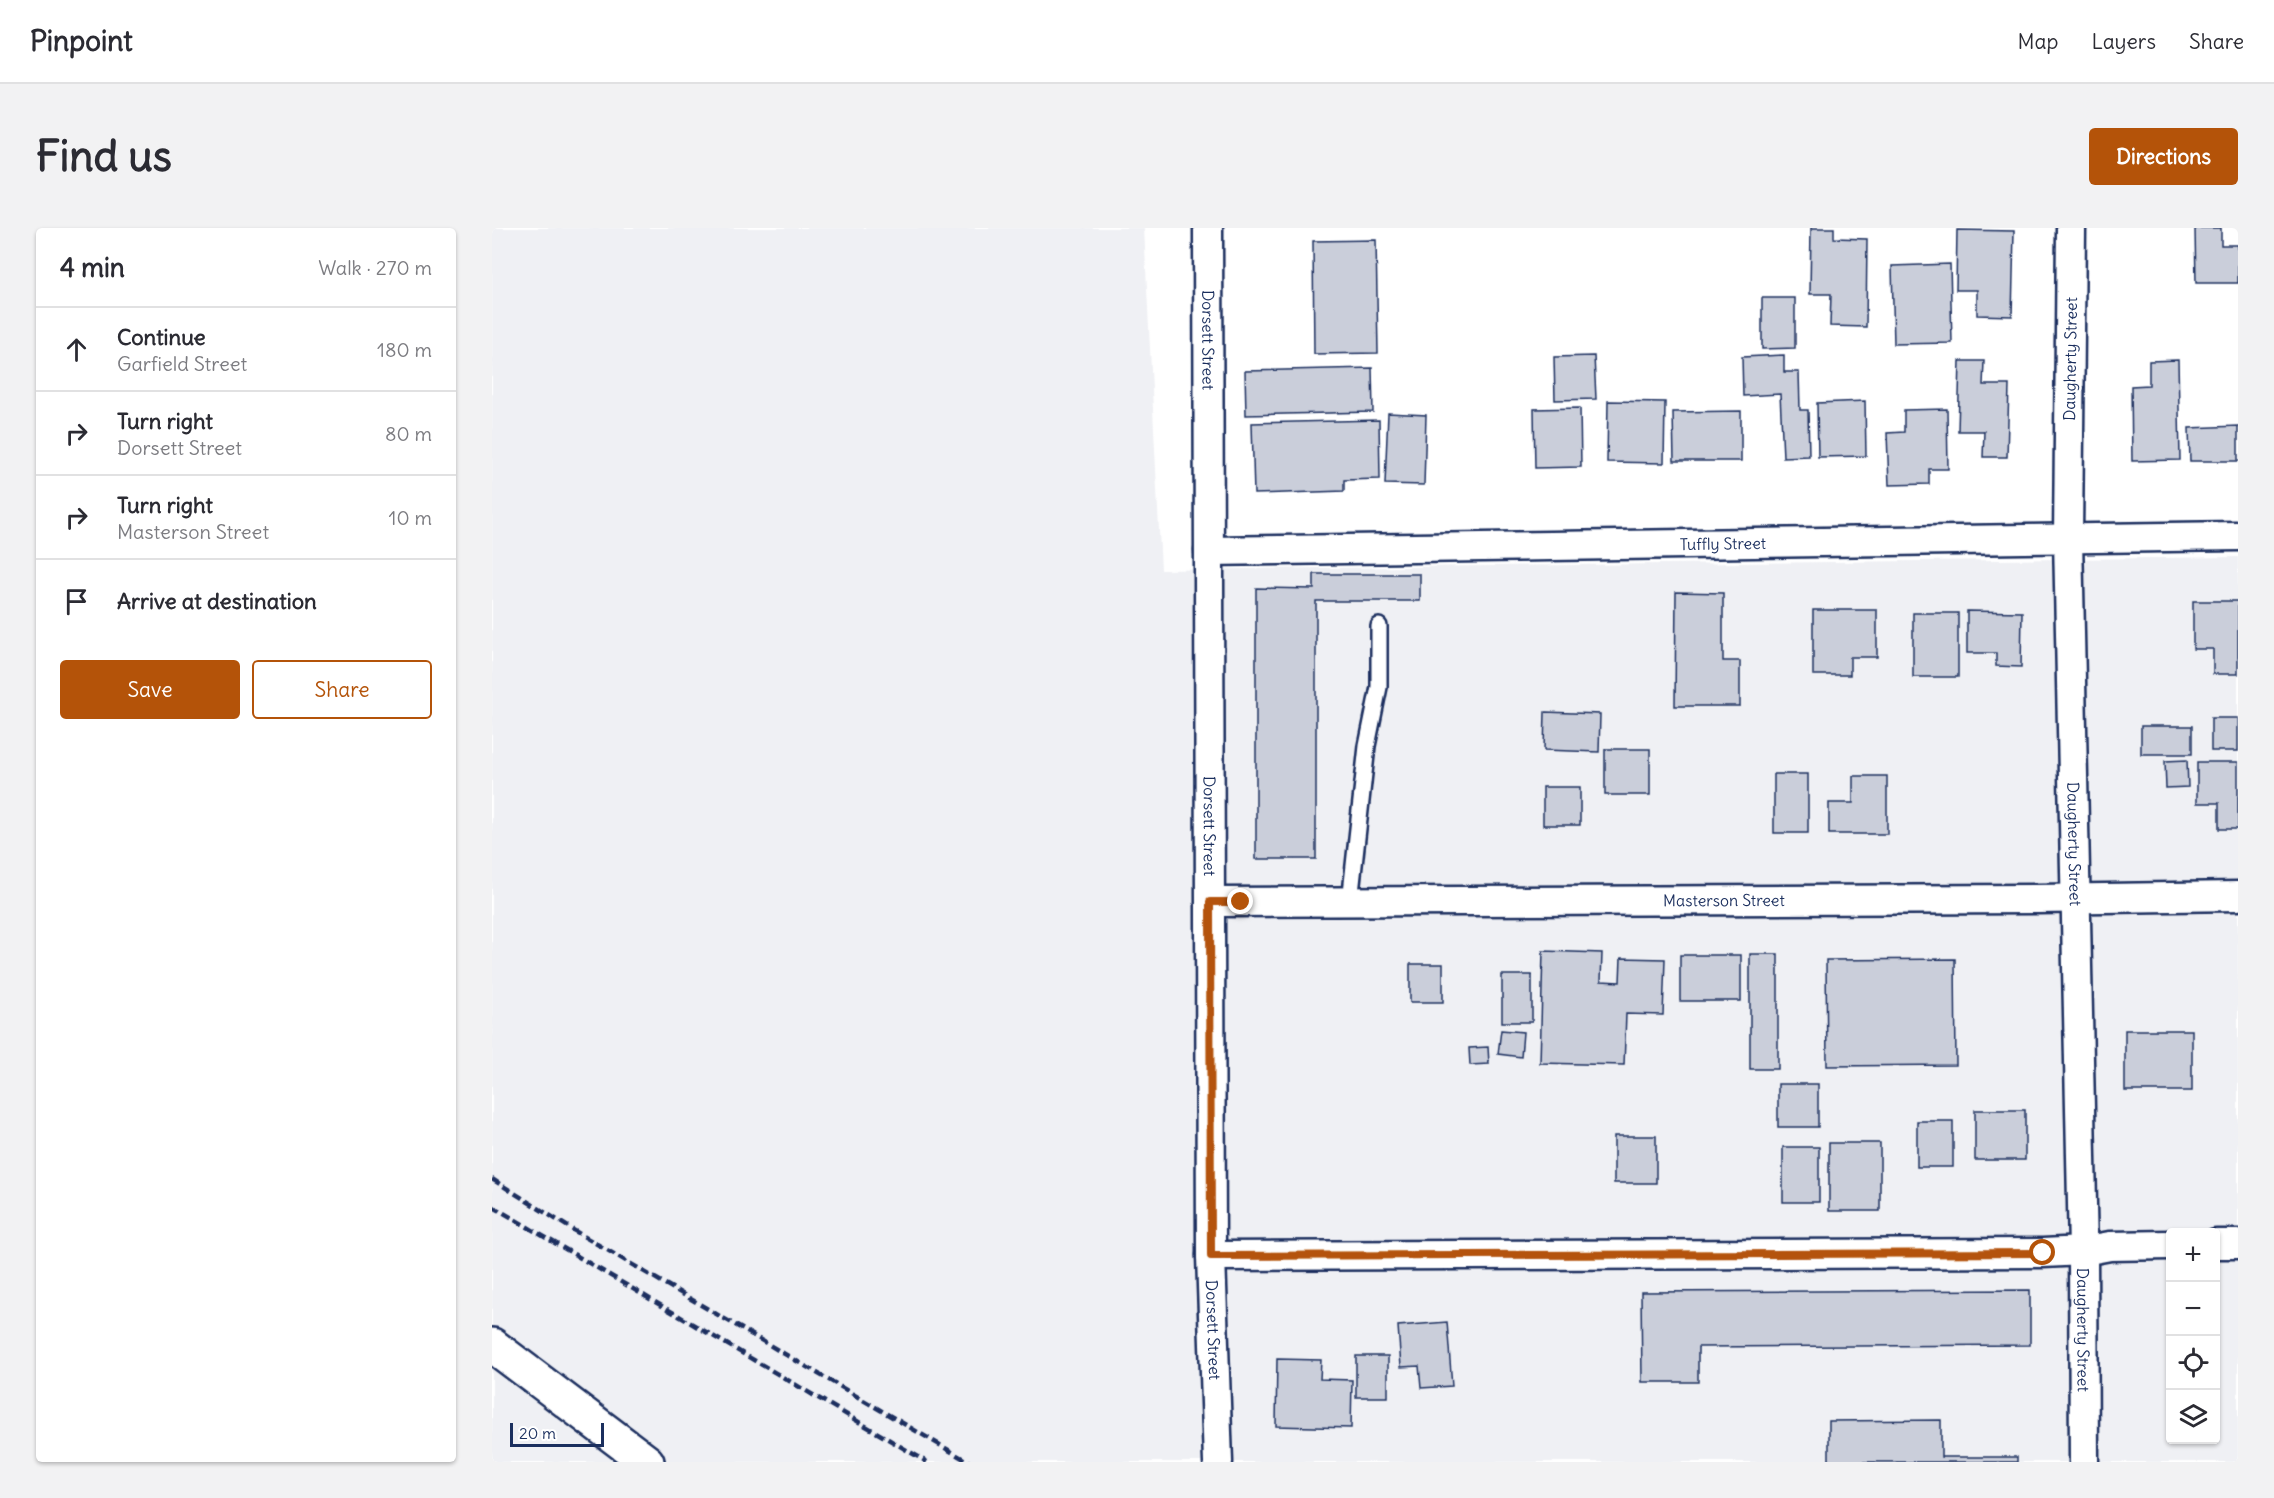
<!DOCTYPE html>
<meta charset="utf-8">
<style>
:root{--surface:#fff;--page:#f2f2f3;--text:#2b2b33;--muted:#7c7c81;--line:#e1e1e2;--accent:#b45309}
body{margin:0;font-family:Delius,sans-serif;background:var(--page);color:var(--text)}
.controls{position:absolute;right:18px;bottom:18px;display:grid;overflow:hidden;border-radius:6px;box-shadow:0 2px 4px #0004}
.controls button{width:54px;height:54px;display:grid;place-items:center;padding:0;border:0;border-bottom:2px solid var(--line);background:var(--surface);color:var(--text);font:30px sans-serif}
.scale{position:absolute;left:18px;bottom:15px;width:94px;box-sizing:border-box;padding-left:6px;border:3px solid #1b2f5e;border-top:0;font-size:16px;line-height:21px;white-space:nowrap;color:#1b2f5e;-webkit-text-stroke:4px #fff;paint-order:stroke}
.stop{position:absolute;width:18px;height:18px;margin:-14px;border:4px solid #b45309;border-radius:50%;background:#fff}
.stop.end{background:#b45309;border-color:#fff;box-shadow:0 2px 6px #0008}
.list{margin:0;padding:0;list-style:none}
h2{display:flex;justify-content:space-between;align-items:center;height:78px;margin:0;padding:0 24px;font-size:26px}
h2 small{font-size:20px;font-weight:400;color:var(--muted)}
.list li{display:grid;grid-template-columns:39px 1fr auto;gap:18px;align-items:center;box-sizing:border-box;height:84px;padding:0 24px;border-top:2px solid var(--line)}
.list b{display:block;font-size:22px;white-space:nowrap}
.list p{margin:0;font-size:20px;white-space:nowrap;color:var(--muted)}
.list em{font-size:20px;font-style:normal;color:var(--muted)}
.actions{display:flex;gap:12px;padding:18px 24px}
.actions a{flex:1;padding:14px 0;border:2px solid var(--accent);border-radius:6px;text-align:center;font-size:21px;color:var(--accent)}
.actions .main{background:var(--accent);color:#fff}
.icon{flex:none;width:33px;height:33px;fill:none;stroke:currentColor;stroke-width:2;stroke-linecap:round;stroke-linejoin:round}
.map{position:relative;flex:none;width:1746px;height:1234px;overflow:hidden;border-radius:6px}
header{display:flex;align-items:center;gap:36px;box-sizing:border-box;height:84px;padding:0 30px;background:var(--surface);border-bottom:2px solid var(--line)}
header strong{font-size:28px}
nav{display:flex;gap:33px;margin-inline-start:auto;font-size:21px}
.intro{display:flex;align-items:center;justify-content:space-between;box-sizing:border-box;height:144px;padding:0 36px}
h1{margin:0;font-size:42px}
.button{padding:15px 27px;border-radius:6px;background:var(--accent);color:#fff;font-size:21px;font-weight:700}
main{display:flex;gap:36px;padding:0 36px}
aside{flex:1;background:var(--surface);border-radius:6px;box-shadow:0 2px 4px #0004}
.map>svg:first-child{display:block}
.built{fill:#eff0f4;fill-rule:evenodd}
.building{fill:#caceda;stroke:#1b2f5e;stroke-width:1.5}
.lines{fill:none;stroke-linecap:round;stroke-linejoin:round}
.service-casing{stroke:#1b2f5e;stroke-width:20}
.minor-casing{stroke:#1b2f5e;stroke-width:33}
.secondary-casing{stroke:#1b2f5e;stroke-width:38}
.service{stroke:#fff;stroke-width:15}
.minor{stroke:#fff;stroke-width:28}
.secondary{stroke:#fff;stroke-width:33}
.rail{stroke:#1b2f5e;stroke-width:4.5;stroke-dasharray:9 4.5;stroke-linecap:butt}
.route{stroke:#b45309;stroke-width:8}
.labels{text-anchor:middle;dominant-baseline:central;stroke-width:4.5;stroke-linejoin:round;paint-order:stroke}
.street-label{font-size:16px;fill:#1b2f5e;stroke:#fff}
</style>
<header>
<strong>Pinpoint</strong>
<nav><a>Map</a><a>Layers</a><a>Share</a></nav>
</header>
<div class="intro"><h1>Find us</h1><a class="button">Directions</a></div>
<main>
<aside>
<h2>4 min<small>Walk · 270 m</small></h2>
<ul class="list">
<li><svg class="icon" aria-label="ahead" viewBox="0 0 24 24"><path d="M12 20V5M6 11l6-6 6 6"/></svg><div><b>Continue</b><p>Garfield Street</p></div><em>180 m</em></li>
<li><svg class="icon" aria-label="right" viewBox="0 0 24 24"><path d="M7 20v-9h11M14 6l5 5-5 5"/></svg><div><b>Turn right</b><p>Dorsett Street</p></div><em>80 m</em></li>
<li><svg class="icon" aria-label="right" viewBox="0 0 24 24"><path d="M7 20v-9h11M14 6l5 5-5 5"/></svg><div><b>Turn right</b><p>Masterson Street</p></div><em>10 m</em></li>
<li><svg class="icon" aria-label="arrive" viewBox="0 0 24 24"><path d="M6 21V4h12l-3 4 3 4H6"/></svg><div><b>Arrive at destination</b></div></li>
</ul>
<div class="actions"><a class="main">Save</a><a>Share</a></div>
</aside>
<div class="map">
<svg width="1746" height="1234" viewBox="0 0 1746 1234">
<rect width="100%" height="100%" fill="#fff"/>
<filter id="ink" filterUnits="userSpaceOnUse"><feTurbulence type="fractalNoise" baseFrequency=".0167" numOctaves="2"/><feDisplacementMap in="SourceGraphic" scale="12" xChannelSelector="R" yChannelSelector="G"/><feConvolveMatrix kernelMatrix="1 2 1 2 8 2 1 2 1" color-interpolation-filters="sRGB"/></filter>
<g filter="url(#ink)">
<path class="built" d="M0,0H652L669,342L1746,329V1234H0ZM1678,1004H1724V1212H1678Z"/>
<g class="building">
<path d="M1319,0H1342V10L1375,11L1374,99L1338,98L1339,66H1318Z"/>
<path d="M1703,0H1729V17H1746V55H1704Z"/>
<path d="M1465,2L1522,3L1520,88L1485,87V62H1464Z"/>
<path d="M884,12L886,125L822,126L821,13Z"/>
<path d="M1458,36L1460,115L1402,116L1400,38Z"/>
<path d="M1270,70H1303V120L1270,121Z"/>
<path d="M1292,127V144H1307L1308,182H1316L1317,228L1291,229L1288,166L1251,168L1250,129Z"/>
<path d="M1102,128L1104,171L1063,172L1062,129Z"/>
<path d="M1686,132L1688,232L1640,233L1639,158L1657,157V133Z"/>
<path d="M1468,133H1492L1491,157H1517L1515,229H1491L1492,203H1466Z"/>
<path d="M880,140L881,184L754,187L753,143Z"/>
<path d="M1116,173L1173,174L1172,235L1115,234Z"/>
<path d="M1373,173L1374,228L1326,229L1325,175Z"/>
<path d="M1088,180L1089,239L1043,240L1042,181Z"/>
<path d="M1455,181L1456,241H1437V256L1397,257L1395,205L1412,204V182Z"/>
<path d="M1249,183V233H1182L1181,184Z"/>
<path d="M896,185L934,187L932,257L893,256Z"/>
<path d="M887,192L888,251L852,252V263L762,266L760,195Z"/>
<path d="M1746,198V233H1698L1697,200Z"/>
<path d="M822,346H928V373H824V631H764V360L822,361Z"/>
<path d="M1184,364L1231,365V433H1248V478H1183Z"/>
<path d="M1701,373H1746V446H1721V421H1701Z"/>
<path d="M1321,382H1385V429H1358V447H1321Z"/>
<path d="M1475,383L1530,384L1529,439L1504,438V425H1475Z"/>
<rect x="1421" y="385" width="45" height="64"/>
<path d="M1053,484L1108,486L1107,524L1052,522Z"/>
<rect x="1719" y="490" width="27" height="33"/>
<rect x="1649" y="498" width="51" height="28"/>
<rect x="1113" y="521" width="45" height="46"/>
<path d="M1695,532L1696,559L1674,560L1673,533Z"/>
<path d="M1705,534H1746V601H1727V575H1705Z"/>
<rect x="1282" y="546" width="34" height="59"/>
<path d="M1361,548H1395V606H1337V575H1361Z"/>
<rect x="1051" y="559" width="37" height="38"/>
<path d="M1051,723L1110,725L1109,753L1128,754L1129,730L1173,731L1171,787L1134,786L1132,837L1048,835Z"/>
<rect x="1258" y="726" width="28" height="115"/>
<rect x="1188" y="727" width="61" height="46"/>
<path d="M1463,731L1464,837L1335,838L1334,732Z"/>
<rect x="918" y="736" width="33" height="38"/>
<rect x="1010" y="747" width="30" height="47"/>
<path d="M1009,802L1031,804L1029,829L1006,826Z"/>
<rect x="1633" y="802" width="67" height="61"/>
<path d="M996,819L997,836L978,837L977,820Z"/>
<rect x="1286" y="856" width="40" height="43"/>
<rect x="1483" y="882" width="50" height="50"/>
<rect x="1425" y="893" width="36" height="46"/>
<rect x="1122" y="908" width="42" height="47"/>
<rect x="1337" y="915" width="51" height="68"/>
<rect x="1291" y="919" width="36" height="55"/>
<path d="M1538,1062V1117L1206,1119V1154H1150L1149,1064Z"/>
<path d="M955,1094L960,1158L929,1160L927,1138L909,1139L906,1098Z"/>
<rect x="864" y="1128" width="32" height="41"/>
<path d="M785,1131L829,1132L828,1151L860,1152L859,1200L784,1198Z"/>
<path d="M1449,1192V1229H1525V1234H1337V1193Z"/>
</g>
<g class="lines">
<g class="service-casing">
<path id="service" d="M858,674L875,518L887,459V398"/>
</g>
<g class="minor-casing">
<g id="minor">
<path id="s1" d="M716,0L719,1028L726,1234"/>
<path id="s2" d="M1579,0L1576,310L1591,1023L1592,1234"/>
<path id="s3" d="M717,323L1746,308"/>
<path id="s4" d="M719,674L1546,671L1746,668"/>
<path d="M1724,1016H1746"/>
<path d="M719,1028L1551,1025L1591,1023L1618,1018L1678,1017"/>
</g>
</g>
<g class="secondary-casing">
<path id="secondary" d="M0,1117L155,1234"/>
</g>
<use href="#service" class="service"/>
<use href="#minor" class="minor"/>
<use href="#secondary" class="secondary"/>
<g class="rail">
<path d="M0,951L81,1002L477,1234"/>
<path d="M0,978L435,1234"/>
</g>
</g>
</g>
<g class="lines" filter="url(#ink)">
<path class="route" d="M749,674H718L719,1028L1551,1025"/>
</g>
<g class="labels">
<g class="street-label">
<text stroke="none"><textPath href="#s1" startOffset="112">Dorsett Street</textPath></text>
<text transform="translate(1578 131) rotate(-89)">Daugherty Street</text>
<text stroke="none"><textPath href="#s3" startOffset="514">Tuffly Street</textPath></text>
<text stroke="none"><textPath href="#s1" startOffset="598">Dorsett Street</textPath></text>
<text stroke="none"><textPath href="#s2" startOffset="616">Daugherty Street</textPath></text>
<text stroke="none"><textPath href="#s4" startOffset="513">Masterson Street</textPath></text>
<text stroke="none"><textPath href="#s1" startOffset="1102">Dorsett Street</textPath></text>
<text stroke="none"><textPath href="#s2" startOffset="1102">Daugherty Street</textPath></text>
</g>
</g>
</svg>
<div class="controls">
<button>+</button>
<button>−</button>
<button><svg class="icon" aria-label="locate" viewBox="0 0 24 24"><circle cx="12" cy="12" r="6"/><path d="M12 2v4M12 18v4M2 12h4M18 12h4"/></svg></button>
<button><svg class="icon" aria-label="layers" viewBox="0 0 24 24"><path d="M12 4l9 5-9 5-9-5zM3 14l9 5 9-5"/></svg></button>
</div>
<div class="scale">20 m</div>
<div class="stop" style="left:1551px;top:1025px"></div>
<div class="stop end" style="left:749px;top:674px"></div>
</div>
</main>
